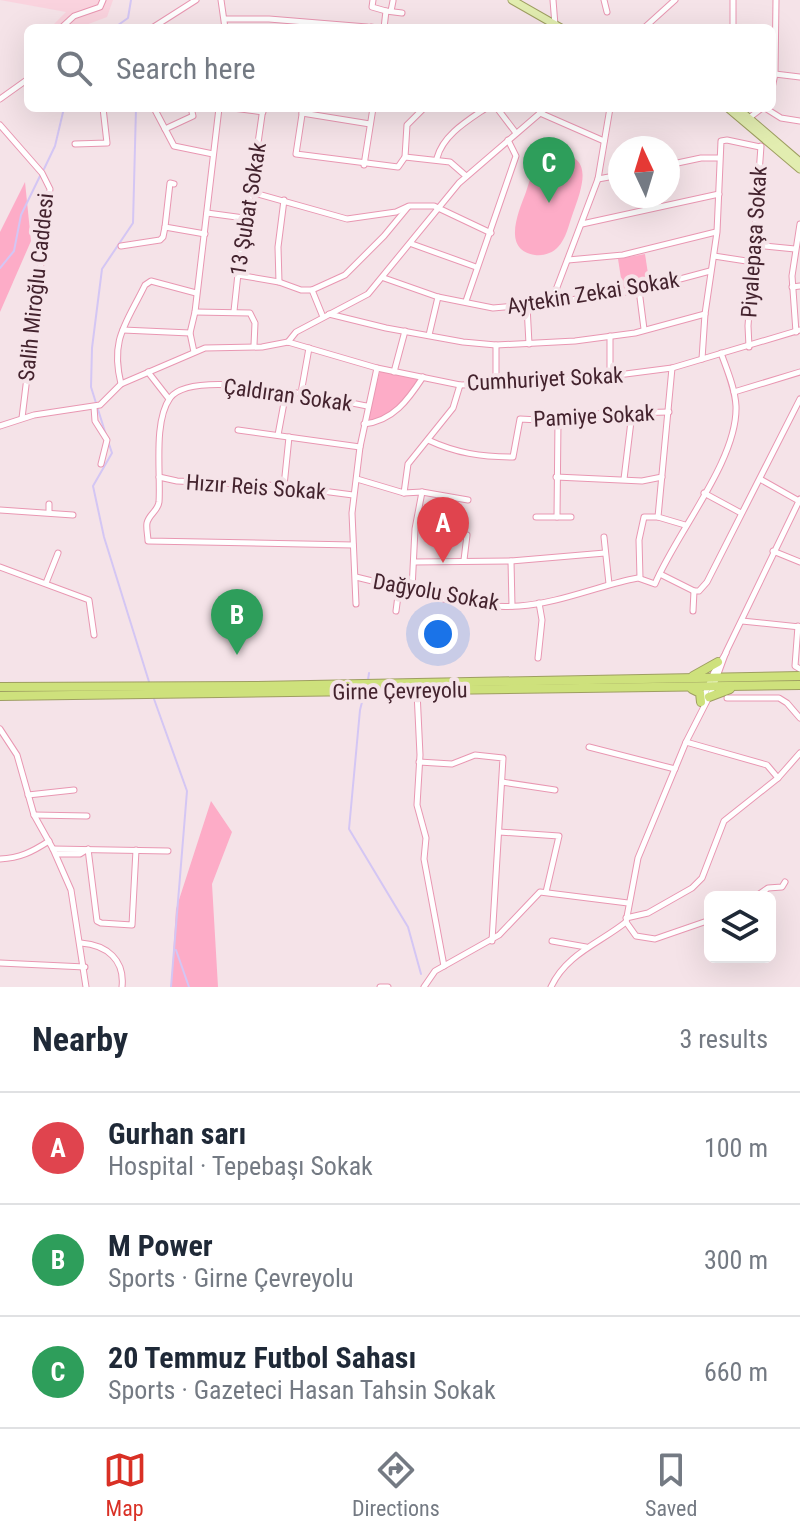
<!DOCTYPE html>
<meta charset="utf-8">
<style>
:root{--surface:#fff;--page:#f2f2f3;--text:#1f2937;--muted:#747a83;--line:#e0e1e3;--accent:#d93025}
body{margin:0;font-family:"Roboto Condensed",sans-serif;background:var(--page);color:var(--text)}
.controls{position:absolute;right:24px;bottom:24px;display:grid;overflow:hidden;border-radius:12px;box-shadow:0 8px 32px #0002}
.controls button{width:72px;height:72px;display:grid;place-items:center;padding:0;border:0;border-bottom:2px solid var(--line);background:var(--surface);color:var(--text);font:40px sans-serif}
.compass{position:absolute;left:608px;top:136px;width:72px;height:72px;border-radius:50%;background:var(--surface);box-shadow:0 8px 32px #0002;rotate:356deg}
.you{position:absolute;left:438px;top:634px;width:28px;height:28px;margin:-20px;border:6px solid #fff;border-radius:50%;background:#1a73e8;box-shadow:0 0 0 12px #1a73e833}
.badge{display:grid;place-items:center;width:52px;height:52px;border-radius:50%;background:var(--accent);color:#fff;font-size:26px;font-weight:700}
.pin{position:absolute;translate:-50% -66px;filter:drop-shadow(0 2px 4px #0008)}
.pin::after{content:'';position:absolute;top:42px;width:28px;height:24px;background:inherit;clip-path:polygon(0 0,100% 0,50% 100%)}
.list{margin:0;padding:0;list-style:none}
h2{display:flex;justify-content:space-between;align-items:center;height:104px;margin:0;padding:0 32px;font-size:34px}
h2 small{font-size:26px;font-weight:400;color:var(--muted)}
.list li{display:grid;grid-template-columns:52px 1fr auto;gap:24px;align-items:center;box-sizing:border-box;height:112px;padding:0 32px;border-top:2px solid var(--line)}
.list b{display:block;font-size:30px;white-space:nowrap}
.list p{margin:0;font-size:26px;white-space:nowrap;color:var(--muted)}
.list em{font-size:26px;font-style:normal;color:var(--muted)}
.icon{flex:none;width:44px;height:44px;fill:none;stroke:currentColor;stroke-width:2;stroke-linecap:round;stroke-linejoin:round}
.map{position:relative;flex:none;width:800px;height:987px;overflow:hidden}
.search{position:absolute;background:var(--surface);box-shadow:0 8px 32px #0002;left:24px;right:24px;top:24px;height:88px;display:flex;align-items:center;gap:20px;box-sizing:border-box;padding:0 28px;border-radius:12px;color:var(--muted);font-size:30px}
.sheet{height:440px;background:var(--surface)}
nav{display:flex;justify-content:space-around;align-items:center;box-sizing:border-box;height:112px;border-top:2px solid var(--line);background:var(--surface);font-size:22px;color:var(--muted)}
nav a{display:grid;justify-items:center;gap:4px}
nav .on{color:var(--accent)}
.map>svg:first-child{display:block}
.built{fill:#fad3de}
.green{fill:#fdacc7}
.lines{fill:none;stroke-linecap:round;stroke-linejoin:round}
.stream{stroke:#d4c6f4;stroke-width:2}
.minor-casing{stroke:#e997b2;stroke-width:7}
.major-casing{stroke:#9e9e61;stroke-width:9}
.highway-casing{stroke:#9e9e61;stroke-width:10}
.minor{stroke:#fff;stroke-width:5}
.major{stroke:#e2edb0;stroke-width:7}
.highway{stroke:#cee17c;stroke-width:8}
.labels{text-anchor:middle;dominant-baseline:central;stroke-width:8;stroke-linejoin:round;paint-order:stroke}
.street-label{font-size:22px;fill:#44232e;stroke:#f5e3e8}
</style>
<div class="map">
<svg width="800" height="987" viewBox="0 0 800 987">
<rect width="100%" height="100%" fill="#f5e3e8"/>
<path class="built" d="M0,0H113L107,17L78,28H50L66,12Z"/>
<g class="green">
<path d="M553,154C596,152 582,188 573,213C569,224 566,239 558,247C553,253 543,256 535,255C501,250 519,211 526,192C529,183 532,171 538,164C542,158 547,155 553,154Z"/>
<path d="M25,182L31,241L0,312V232Z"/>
<path d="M645,254L650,287L623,291L618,259Z"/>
<path d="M380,371L419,379C406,400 392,417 367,421Z"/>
<path d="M211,801L232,832L212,884L218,987H171L176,909Z"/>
</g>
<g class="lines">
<g class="stream">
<path d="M114,28L128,18L131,0"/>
<path d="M44,169L55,146L64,108"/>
<path d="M0,268L14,251L21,215L40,176"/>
<path d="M106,435L91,387L92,348L102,269L133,223L136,108"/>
<path d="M108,441L112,453L93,486L104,537L150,685"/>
<path d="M368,680L369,673"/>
<path d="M364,694L360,710L349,829L408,927L421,974"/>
<path d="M154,699L187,791L171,987"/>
<path d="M176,950L189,987"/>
</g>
<g class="minor-casing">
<g id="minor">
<path d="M221,0L225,28"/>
<path d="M373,0L372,7L386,11L384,28"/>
<path d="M553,0L555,25"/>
<path d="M604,0L607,12"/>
<path d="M386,11L402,13"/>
<path d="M391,11L393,1"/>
<path d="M225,19H269L367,27"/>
<path d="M371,27L376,28"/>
<path d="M61,28L74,16L100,7L103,0"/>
<path d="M152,28L196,0"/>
<path d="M644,28L675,0"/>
<path d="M733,28V0"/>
<path d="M775,74L800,77"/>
<path d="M772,88L775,74L776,0"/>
<path d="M0,99L28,79"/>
<path d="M154,108L174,146L213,154"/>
<path d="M233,108L263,112"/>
<path d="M303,108L296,154L398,167L405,157L407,125L424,108"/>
<path d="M497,108L516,133"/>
<path d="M765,108L781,118L800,121"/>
<path d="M302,113L370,124"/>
<path d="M540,113L604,141"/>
<path d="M749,118L762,108"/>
<path d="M0,125L42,173L50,189L22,418"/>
<path d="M165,129L193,116L191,108"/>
<path d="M75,144L107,143L103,108"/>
<path d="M405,157L450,162L466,176"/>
<path d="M437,158C443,135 467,121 486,108"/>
<path d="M364,165L373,108"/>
<path d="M668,165L701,158H719"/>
<path d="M598,179L620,175"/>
<path d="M174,184L170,183L165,227L205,234"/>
<path d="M251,192L347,219L396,212L409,206H434L491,233"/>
<path d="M207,213L244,218"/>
<path d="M582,224L719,194"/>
<path d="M412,244L476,267"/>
<path d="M754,245L795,249"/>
<path d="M121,246L160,240L163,237L165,227"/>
<path d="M714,256L753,262"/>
<path d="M568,260L623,255L716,232"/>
<path d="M238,275L279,282L301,290H312L323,317"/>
<path d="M384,278L438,297L493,308L550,303L639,290L710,271"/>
<path d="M279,282L278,247L284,200"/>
<path d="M792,287L800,286"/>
<path d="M312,290L345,275L384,236L408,207"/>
<path d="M639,290L644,329"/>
<path d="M466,301L516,156L508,140"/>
<path d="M551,303L598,179L610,108"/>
<path d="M527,306L529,344"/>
<path d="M234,311L244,218L251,192L263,108"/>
<path d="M195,312L250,313L255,323L254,345"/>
<path d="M329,314L386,328L463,342L496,345L575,341L635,333L705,314"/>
<path d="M123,330L190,333"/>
<path d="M796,332L792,276L800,224"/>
<path d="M429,335L438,297"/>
<path d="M288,342L377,368L460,385L496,384L610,376L672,368L800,330"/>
<path d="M288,342L296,332L368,294L459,183L546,108"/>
<path d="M749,347L748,326L761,146"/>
<path d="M194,352L190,333L195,312L219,108"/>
<path d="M702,359L705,314L717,232L721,141L727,140L760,147"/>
<path d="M672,368L658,517L685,525"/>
<path d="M148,372L169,399"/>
<path d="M394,372L405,331"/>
<path d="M610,376V336"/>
<path d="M121,384C110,339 126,324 145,285L151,281L196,293"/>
<path d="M496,384V345"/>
<path d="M734,392L800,372"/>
<path d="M301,393L309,348"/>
<path d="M94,407L95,421L107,440L101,464"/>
<path d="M364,424C393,421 408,400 423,377"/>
<path d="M0,426L34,415L100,405L121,384L205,348L262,347L288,342"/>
<path d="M238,430L360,447"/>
<path d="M278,435L286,392"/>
<path d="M428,440C456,453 481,457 513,457L520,419L558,421L589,414L669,412"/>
<path d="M159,477L177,481L284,486L353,495"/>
<path d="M556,477L642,481L662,477"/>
<path d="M357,479L404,493L422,492L468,500"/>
<path d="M624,479L632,413"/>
<path d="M760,479L799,501"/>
<path d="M284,486L289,437"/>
<path d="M404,493L408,464L453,408L460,385"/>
<path d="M704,493L741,513"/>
<path d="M49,504V512"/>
<path d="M0,510L73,515"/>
<path d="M536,517H571"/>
<path d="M557,517L558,421"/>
<path d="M604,537L609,584"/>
<path d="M353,545L148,541C148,536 146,528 147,523C149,514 158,511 159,502C161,474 153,422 170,398C193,366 331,400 367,406"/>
<path d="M773,551L800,562"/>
<path d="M464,560L467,535"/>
<path d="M511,561L512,606"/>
<path d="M414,562L511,561L605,553"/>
<path d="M0,567L89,600L94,635"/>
<path d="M660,574L694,591"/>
<path d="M356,577C408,589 465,610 519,606C559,603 595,587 633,579L638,578L655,584C676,533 738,460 736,406C735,388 727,370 721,353"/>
<path d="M640,578L639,540L644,517H658"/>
<path d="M46,583L58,553"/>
<path d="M412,589L415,529L422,492"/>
<path d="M356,604L352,513L360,447L377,368"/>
<path d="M396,611L399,588"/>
<path d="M693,611L694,591H699L707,582L800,399"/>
<path d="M742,621L800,627"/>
<path d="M798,626L795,666L800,669"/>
<path d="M538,658L542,620L539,603"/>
<path d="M417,692L420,755L417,805L426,838L424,859L444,966"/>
<path d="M727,698H779L787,703L800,718"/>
<path d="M702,701L714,672L726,653"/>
<path d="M0,729L17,755L34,815L53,849L71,890L86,987"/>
<path d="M686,742L767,765L778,778"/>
<path d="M589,747L675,769"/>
<path d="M419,762L452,764L475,755L503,758L492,941"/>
<path d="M502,782L555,790"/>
<path d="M28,795L74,790"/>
<path d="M34,815L87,816"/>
<path d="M499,832L559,836L546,892"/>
<path d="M53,849L168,851"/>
<path d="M56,854H80L88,849L97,921L101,923L132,925L136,850"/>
<path d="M0,859C20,858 32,852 49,841"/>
<path d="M755,897L768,888L782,887L785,882"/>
<path d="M626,918L648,913L692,888L702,878L724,821L778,778L800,753"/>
<path d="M626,922L636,936L655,939L710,920"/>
<path d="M552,941L586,947"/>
<path d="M81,943C107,945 125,960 122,987"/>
<path d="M0,963L85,967"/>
<path d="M380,987H388"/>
<path d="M424,987L435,971L499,935L540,892L628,903"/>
<path d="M551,987C566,954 600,943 626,922L638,858L686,742L711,693L726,652L800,499"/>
</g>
</g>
<g class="major-casing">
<g id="major">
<path d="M512,0L561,28"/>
<path d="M728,108L800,169"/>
<path d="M737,108L800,162"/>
</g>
</g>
<g class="highway-casing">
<g id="highway">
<path d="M693,676L718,662"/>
<path d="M0,687L257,686L800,676"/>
<path d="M692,689L700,693L701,702"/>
<path d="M0,696L800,685"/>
<path d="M709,697L730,689"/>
</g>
</g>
<use href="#minor" class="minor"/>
<use href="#major" class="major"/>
<use href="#highway" class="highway"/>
</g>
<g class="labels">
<g class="street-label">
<text transform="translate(248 209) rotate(-81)">13 Şubat Sokak</text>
<text transform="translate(754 242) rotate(-86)">Piyalepaşa Sokak</text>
<text transform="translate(36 287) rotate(-84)">Salih Miroğlu Caddesi</text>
<text transform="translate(593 293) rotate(-9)">Aytekin Zekai Sokak</text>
<text transform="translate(545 379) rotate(-3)">Cumhuriyet Sokak</text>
<text transform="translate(288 395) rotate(8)">Çaldıran Sokak</text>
<text transform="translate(594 416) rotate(-3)">Pamiye Sokak</text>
<text transform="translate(256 487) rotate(4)">Hızır Reis Sokak</text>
<text transform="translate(436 592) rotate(10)">Dağyolu Sokak</text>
<text transform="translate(400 691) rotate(-1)">Girne Çevreyolu</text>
</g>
</g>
</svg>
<div class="controls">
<button><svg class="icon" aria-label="layers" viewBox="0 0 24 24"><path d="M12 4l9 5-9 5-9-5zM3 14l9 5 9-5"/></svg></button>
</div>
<svg class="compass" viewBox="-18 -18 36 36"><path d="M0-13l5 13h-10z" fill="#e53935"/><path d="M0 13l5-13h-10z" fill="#747a83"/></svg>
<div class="you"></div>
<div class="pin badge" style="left:443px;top:563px;background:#e0444e">A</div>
<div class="pin badge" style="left:237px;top:655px;background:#2e9e5b">B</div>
<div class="pin badge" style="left:549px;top:203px;background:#2e9e5b">C</div>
<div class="search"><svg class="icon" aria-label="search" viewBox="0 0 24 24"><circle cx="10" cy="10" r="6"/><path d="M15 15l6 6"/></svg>Search here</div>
</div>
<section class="sheet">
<h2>Nearby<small>3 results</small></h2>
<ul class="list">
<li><span class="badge" style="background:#e0444e">A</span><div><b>Gurhan sarı</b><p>Hospital · Tepebaşı Sokak</p></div><em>100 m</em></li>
<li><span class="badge" style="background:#2e9e5b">B</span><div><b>M Power</b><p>Sports · Girne Çevreyolu</p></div><em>300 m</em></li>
<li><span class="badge" style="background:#2e9e5b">C</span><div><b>20 Temmuz Futbol Sahası</b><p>Sports · Gazeteci Hasan Tahsin Sokak</p></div><em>660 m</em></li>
</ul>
</section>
<nav>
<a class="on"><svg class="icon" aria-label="map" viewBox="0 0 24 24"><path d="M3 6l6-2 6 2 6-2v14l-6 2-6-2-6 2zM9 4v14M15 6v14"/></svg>Map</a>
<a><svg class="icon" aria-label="directions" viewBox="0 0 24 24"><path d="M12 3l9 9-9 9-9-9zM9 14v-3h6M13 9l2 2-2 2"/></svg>Directions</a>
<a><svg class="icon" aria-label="saved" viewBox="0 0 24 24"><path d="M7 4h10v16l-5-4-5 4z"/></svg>Saved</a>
</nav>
